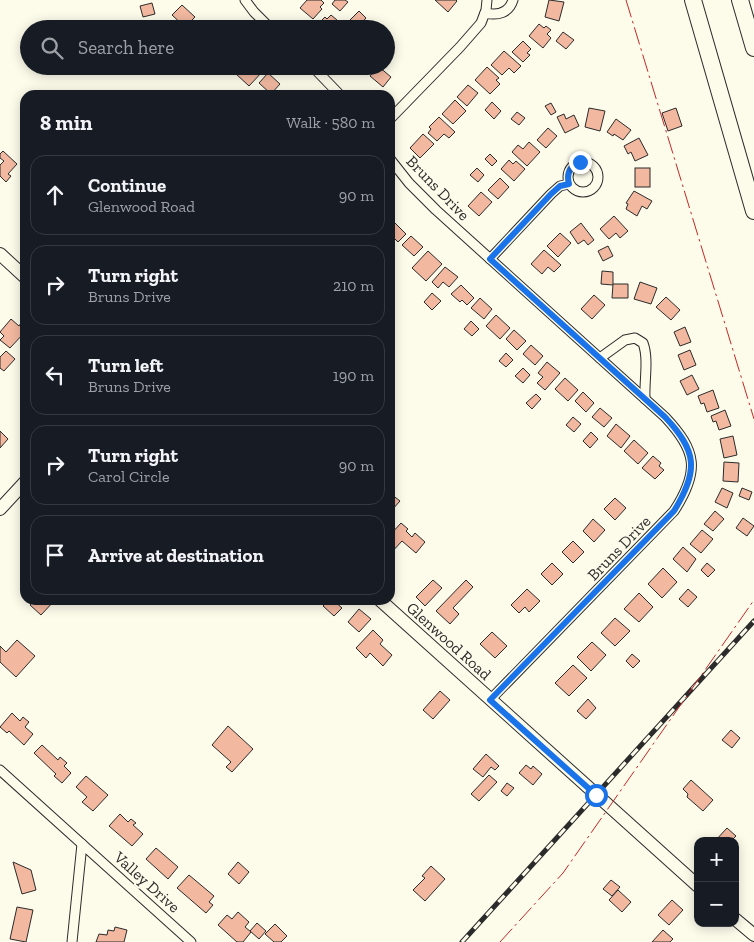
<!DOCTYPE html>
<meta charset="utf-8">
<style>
:root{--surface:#171b24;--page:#242831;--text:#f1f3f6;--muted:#9ea1a6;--line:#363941}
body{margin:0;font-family:"Zilla Slab",serif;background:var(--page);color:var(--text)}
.controls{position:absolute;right:15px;bottom:15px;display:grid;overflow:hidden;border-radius:10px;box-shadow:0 2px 12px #0003}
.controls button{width:45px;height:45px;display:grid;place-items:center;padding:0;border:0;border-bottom:1px solid var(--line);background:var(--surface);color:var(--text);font:25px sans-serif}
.stop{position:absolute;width:15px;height:15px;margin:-11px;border:4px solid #1a73e8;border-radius:50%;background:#fff}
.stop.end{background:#1a73e8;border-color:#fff;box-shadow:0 1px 5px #0008}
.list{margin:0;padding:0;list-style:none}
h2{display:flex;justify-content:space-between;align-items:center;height:65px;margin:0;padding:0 20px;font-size:21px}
h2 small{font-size:16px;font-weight:400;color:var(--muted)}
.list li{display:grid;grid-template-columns:32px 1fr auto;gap:15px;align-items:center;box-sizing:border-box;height:80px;margin:0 10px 10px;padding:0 10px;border:1px solid var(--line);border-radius:15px}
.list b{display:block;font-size:19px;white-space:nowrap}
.list p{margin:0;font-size:16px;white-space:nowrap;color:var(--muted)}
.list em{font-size:16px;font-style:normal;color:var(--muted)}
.icon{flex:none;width:28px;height:28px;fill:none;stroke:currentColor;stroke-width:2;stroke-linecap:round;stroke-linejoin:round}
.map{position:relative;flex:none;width:754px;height:942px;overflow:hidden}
.search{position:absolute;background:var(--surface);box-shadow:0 2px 12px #0003;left:20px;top:20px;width:375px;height:55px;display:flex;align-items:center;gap:12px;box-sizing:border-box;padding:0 18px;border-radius:28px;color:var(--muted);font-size:19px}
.panel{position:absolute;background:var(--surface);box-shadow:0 2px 12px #0003;left:20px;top:90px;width:375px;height:515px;border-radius:15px}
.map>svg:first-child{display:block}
.building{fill:#f2b8a0;stroke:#2b2b2b}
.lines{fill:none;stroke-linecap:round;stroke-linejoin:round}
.street-casing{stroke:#2b2b2b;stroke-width:11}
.secondary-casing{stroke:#2b2b2b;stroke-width:14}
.highway-casing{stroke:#2b2b2b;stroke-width:18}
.street{stroke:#fdfbea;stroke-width:9}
.secondary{stroke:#fdfbea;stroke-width:12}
.highway{stroke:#fdfbea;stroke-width:16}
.rail-casing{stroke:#2b2b2b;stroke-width:5}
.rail{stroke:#fdfbea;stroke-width:3;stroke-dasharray:9;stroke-linecap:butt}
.power{stroke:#c62828;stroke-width:1;stroke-dasharray:18 4 2.5 4;stroke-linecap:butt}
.route{stroke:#1a73e8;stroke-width:6}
.labels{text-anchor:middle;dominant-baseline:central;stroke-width:4;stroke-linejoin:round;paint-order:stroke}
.street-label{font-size:16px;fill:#2b2b2b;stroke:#fdfbea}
</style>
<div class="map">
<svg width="754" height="942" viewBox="0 0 754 942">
<rect width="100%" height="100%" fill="#fdfbea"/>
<g class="building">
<path d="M307,0H321L324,3L320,7L322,9L313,19L300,8Z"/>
<path d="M335,0H345L348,2L340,11L332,4Z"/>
<path d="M435,0H456L457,1L448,12Z"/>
<path d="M549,0L564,2L559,21L545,17Z"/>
<path d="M152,3L155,14L143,17L140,6Z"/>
<path d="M182,5L195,17L185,27L172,15Z"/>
<path d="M359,11L366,18L358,27L350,20Z"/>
<path d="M331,15L337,20L333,24L338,29H319L316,26L325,17L327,19Z"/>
<path d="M539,24L544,28L546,26L551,30L547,34L551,38L543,48L529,36Z"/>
<path d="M563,32L574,40L566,49L556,41Z"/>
<path d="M523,41L531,49L527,53L530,55L523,62L512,52Z"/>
<path d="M504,51L521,66L514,73L509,68L502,75L491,65Z"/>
<path d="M241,66H258L263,71L249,86L235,73Z"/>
<path d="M378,66L391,77L383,87L370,76Z"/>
<path d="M487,67L499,78L496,80L500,84L490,94L475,80Z"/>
<path d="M268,73L280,84L271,94L259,83Z"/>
<path d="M468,85L478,93L467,106L457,97Z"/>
<path d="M455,100L466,111L453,124L442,114Z"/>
<path d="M492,102L501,111L494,119L485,110Z"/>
<path d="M551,103L556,112L551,115L545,106Z"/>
<path d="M589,108L605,111L600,131L585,127Z"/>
<path d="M676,108L682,126L668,131L662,113Z"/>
<path d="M517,112L525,118L519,125L511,119Z"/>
<path d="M564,114L566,119L574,115L579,126L565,133L557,117Z"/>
<path d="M439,117L455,132L449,138L444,134L437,141L428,133L431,129L429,127Z"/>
<path d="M616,119L631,130L623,140L614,134L613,136L607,132Z"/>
<path d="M548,128L557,136L546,148L537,140Z"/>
<path d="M423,134L434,144L420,158L410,148Z"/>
<path d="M639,138L648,155L635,161L631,152L628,154L624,146Z"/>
<path d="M529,142L540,152L527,166L512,152L518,145L523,149Z"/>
<path d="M3,151L17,164L8,174L11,176L6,182L0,176V165L4,161L0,158V154Z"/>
<path d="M490,154L497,161L492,166L485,159Z"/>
<path d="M509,160L513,164L516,161L525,169L514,181L501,169Z"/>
<path d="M477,168L484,175L478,182L470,175Z"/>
<rect x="635" y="168" width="15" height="19"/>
<path d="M500,178L509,187L498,199L488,190Z"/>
<path d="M634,191L652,201L647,209L642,206L637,216L626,209L628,204L626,203Z"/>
<path d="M481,192L492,202L479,216L468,206Z"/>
<path d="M614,216L628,231L620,238L616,233L609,239L600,229Z"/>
<path d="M393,221L406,234L398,242L393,237L390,238V224Z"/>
<path d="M581,223L594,240L588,245L584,240L578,244L570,232Z"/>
<path d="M560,233L571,243L558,257L547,246Z"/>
<path d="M411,236L423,247L414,256L402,245Z"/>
<path d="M608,246L613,256L603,261L598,251Z"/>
<path d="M544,250L561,265L554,272L548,267L542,274L531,264Z"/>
<path d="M428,251L442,264L426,281L412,268Z"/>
<path d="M445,267L458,277L449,287L443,282L438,288L432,282Z"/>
<path d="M602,271L613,272V285L601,284Z"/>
<path d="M640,282L657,288L651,304L634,299Z"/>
<path d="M613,284H628V298H612Z"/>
<path d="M461,285L474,298L467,305L462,300L460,302L451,294Z"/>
<path d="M432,293L441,301L432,310L424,302Z"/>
<path d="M594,295L605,305L592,319L581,309Z"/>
<path d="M666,297L680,310L671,320L656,307Z"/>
<path d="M480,298L492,309L484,319L471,308Z"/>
<path d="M496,315L510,328L500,339L486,326Z"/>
<path d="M11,319L19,326L21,323L25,326V332L10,348L0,340L4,336L0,332Z"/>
<path d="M471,321L479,329L472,336L464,329Z"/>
<path d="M685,327L691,342L680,346L674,332Z"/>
<path d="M514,330L526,341L517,350L506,339Z"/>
<path d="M531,345L543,356L535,365L523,354Z"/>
<path d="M690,350L696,365L684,370L678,355Z"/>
<path d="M6,351L15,359L4,371L0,368V357Z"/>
<path d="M506,353L513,360L506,367L499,361Z"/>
<path d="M547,362L560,373L545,390L537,383L543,377L538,373Z"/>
<path d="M523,368L530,375L523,383L515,376Z"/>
<path d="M692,375L699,389L687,395L680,381Z"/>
<path d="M565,378L578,390L568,401L555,389Z"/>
<path d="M713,390L719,408L707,412L704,403L701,404L698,396Z"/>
<path d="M583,392L594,403L586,412L575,401Z"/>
<path d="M536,394L541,399L532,409L526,403Z"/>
<path d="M600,408L612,418L604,427L592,417Z"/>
<path d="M725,410L731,426L719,430L716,421L713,422L711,416Z"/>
<path d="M573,417L581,424L574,432L566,425Z"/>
<path d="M616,424L630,436L621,448L607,436Z"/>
<path d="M0,431L8,439L0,448Z"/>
<path d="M591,432L598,439L590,448L583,441Z"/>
<path d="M733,436L737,455L724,458L720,439Z"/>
<path d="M634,440L648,453L638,464L624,451Z"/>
<path d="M653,456L661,463L659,466L664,470L655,479L642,468Z"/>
<path d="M724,462L739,463L738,482L723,481Z"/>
<path d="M722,488L733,493L727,508L715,502Z"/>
<path d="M742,488L752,492L749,500L739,496Z"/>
<path d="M391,494L400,501L392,510L390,509Z"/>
<path d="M615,498L626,508L615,520L604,509Z"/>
<path d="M715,511L724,519L713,531L704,524Z"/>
<path d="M743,518L754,526L747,536L736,528Z"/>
<path d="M593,519L605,530L594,542L583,531Z"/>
<path d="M401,523L408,529L406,531L412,537L415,533L425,542L416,553L402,541L390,554V535Z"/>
<path d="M702,530L713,539L701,553L690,544Z"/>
<path d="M573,541L584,552L573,563L562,552Z"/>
<path d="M683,547L696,559L687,572L673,559Z"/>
<path d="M552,563L563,574L552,585L541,574Z"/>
<path d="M707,563L715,570L708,577L701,570Z"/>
<path d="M663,568L677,582L662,598L648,584Z"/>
<path d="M433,580L442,588L425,606L416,597Z"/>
<path d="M466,580L473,587L453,608L459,614L450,624L436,611Z"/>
<path d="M527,589L540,601L529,612L525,607L519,613L511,605Z"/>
<path d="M688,589L697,597L688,607L679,599Z"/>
<path d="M639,593L653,607L639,622L624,609Z"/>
<path d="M35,600H55L41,615L30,605Z"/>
<path d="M329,600H333L342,608L334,616L323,606Z"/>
<path d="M359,609L371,619L359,632L348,622Z"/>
<path d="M615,618L630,631L615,646L601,633Z"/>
<path d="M373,630L383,640L380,644L392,655L383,666L370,653L366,658L356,648Z"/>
<path d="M492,632L507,646L495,658L480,644Z"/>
<path d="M17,640L35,656L16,677L0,662V646L6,652Z"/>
<path d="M592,642L606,655L591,671L577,657Z"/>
<path d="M632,654L640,661L633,668L626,661Z"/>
<path d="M573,665L587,678L569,696L555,683Z"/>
<path d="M440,691L450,700L433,719L423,710Z"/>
<path d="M588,699L596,708L586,719L577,711Z"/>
<path d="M12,713L20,721L23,717L29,722L25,727L33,734L24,745L9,731L7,733L0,727Z"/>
<path d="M228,726L253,749L232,772L226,767L231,762L212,745Z"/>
<path d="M731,730L740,738L732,748L722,740Z"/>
<path d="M42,745L58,760L60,757L67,763L64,766L71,773L62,783L54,776L56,774L34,753Z"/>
<path d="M486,754L499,766L495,770L491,767L483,777L473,769Z"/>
<path d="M526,765L531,769L533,766L542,774L533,785L519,773Z"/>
<path d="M489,775L497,782L479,801L471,794Z"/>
<path d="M86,776L108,795L93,811L82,802L87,797L76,787Z"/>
<path d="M691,780L713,800L703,811L687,797L688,794L683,789Z"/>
<path d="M507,783L514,788L507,796L501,791Z"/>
<path d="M120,814L128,822L131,819L136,823L133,825L143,834L132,846L109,826Z"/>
<path d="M727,828L736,836L731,841H715Z"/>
<path d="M156,848L178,867L168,879L146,859Z"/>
<path d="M13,862L31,870L36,890L22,894Z"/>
<path d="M238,862L249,872L239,884L228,874Z"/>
<path d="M431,866L445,879L425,901L413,890L425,878L422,876Z"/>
<path d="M189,875L214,896L209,902L213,905L206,913L177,888Z"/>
<path d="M611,880L620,887L612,896L603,889Z"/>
<path d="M618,890L631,902L622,912L609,900Z"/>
<path d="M672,900L683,910L669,925L658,915Z"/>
<path d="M17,907L33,910L26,942L10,939Z"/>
<path d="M238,912L249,922L245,927L251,932L243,942H237L218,925L227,915L232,919Z"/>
<path d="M257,923L266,931L259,939L250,931Z"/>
<path d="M275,924L287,936L281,942H274L265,934Z"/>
<path d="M115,927L127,930L124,942H96L99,934L107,935L108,930L114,931Z"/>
<path d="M663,930L673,939L670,942H652Z"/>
</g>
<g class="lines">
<g class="street-casing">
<g id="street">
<path d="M245,0L254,12L271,29"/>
<path d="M485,13C498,16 509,13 513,0"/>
<path d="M312,66L340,95"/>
<path d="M390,119L460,47L481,23L486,10L487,0"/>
<path d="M390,159L409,183L436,210L665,417C697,451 700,471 674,511L490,700"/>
<circle cx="583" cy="177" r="15"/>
<path d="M490,259L551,194L560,186L569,184"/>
<path d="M600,358L625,340L635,338L643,343C649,359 644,381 645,399"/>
<path d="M0,770L82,844"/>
<path d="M72,942L82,844L191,942"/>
</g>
</g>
<g class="secondary-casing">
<g id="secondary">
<path d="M0,254L25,277"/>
<path d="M0,509L25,482"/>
<path d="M380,600L698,886"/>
<path d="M735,919L754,935"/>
</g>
</g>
<g class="highway-casing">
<g id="highway">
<path d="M693,0L754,211"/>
<path d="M740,0L754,48"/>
</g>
</g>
<use href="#street" class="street"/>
<use href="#secondary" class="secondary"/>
<use href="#highway" class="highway"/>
<g class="rail-casing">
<path id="rail" d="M462,942L754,621"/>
</g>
<use href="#rail" class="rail"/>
<g class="power">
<path d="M626,0L754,419"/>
<path d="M500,942L563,873L754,600"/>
</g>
</g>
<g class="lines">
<path class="route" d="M580,162C570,166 566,173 569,184L560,186L551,194L490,259L665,417C697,451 699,470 674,511L490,700L596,795"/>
</g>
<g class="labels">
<g class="street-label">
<text transform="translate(438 188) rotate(46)">Bruns Drive</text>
<text transform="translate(619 548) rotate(-46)">Bruns Drive</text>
<text transform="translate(449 641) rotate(42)">Glenwood Road</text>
<text transform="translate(147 882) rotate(42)">Valley Drive</text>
</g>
</g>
</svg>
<div class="controls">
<button>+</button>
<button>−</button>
</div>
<div class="stop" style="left:596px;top:795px"></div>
<div class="stop end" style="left:580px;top:162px"></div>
<div class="search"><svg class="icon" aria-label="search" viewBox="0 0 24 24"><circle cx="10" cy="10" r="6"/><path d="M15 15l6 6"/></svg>Search here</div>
<section class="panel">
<h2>8 min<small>Walk · 580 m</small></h2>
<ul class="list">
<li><svg class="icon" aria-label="ahead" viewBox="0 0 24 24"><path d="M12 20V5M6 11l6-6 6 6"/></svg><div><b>Continue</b><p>Glenwood Road</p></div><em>90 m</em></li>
<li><svg class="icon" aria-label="right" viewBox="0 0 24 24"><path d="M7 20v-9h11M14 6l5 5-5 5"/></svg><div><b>Turn right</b><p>Bruns Drive</p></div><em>210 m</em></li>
<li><svg class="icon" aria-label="left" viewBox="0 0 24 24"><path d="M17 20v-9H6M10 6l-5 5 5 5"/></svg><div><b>Turn left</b><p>Bruns Drive</p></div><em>190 m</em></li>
<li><svg class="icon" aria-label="right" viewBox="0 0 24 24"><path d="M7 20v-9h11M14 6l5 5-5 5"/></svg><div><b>Turn right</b><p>Carol Circle</p></div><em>90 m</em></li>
<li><svg class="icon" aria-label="arrive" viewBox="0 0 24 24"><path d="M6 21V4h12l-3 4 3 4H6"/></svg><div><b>Arrive at destination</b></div></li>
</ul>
</section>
</div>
